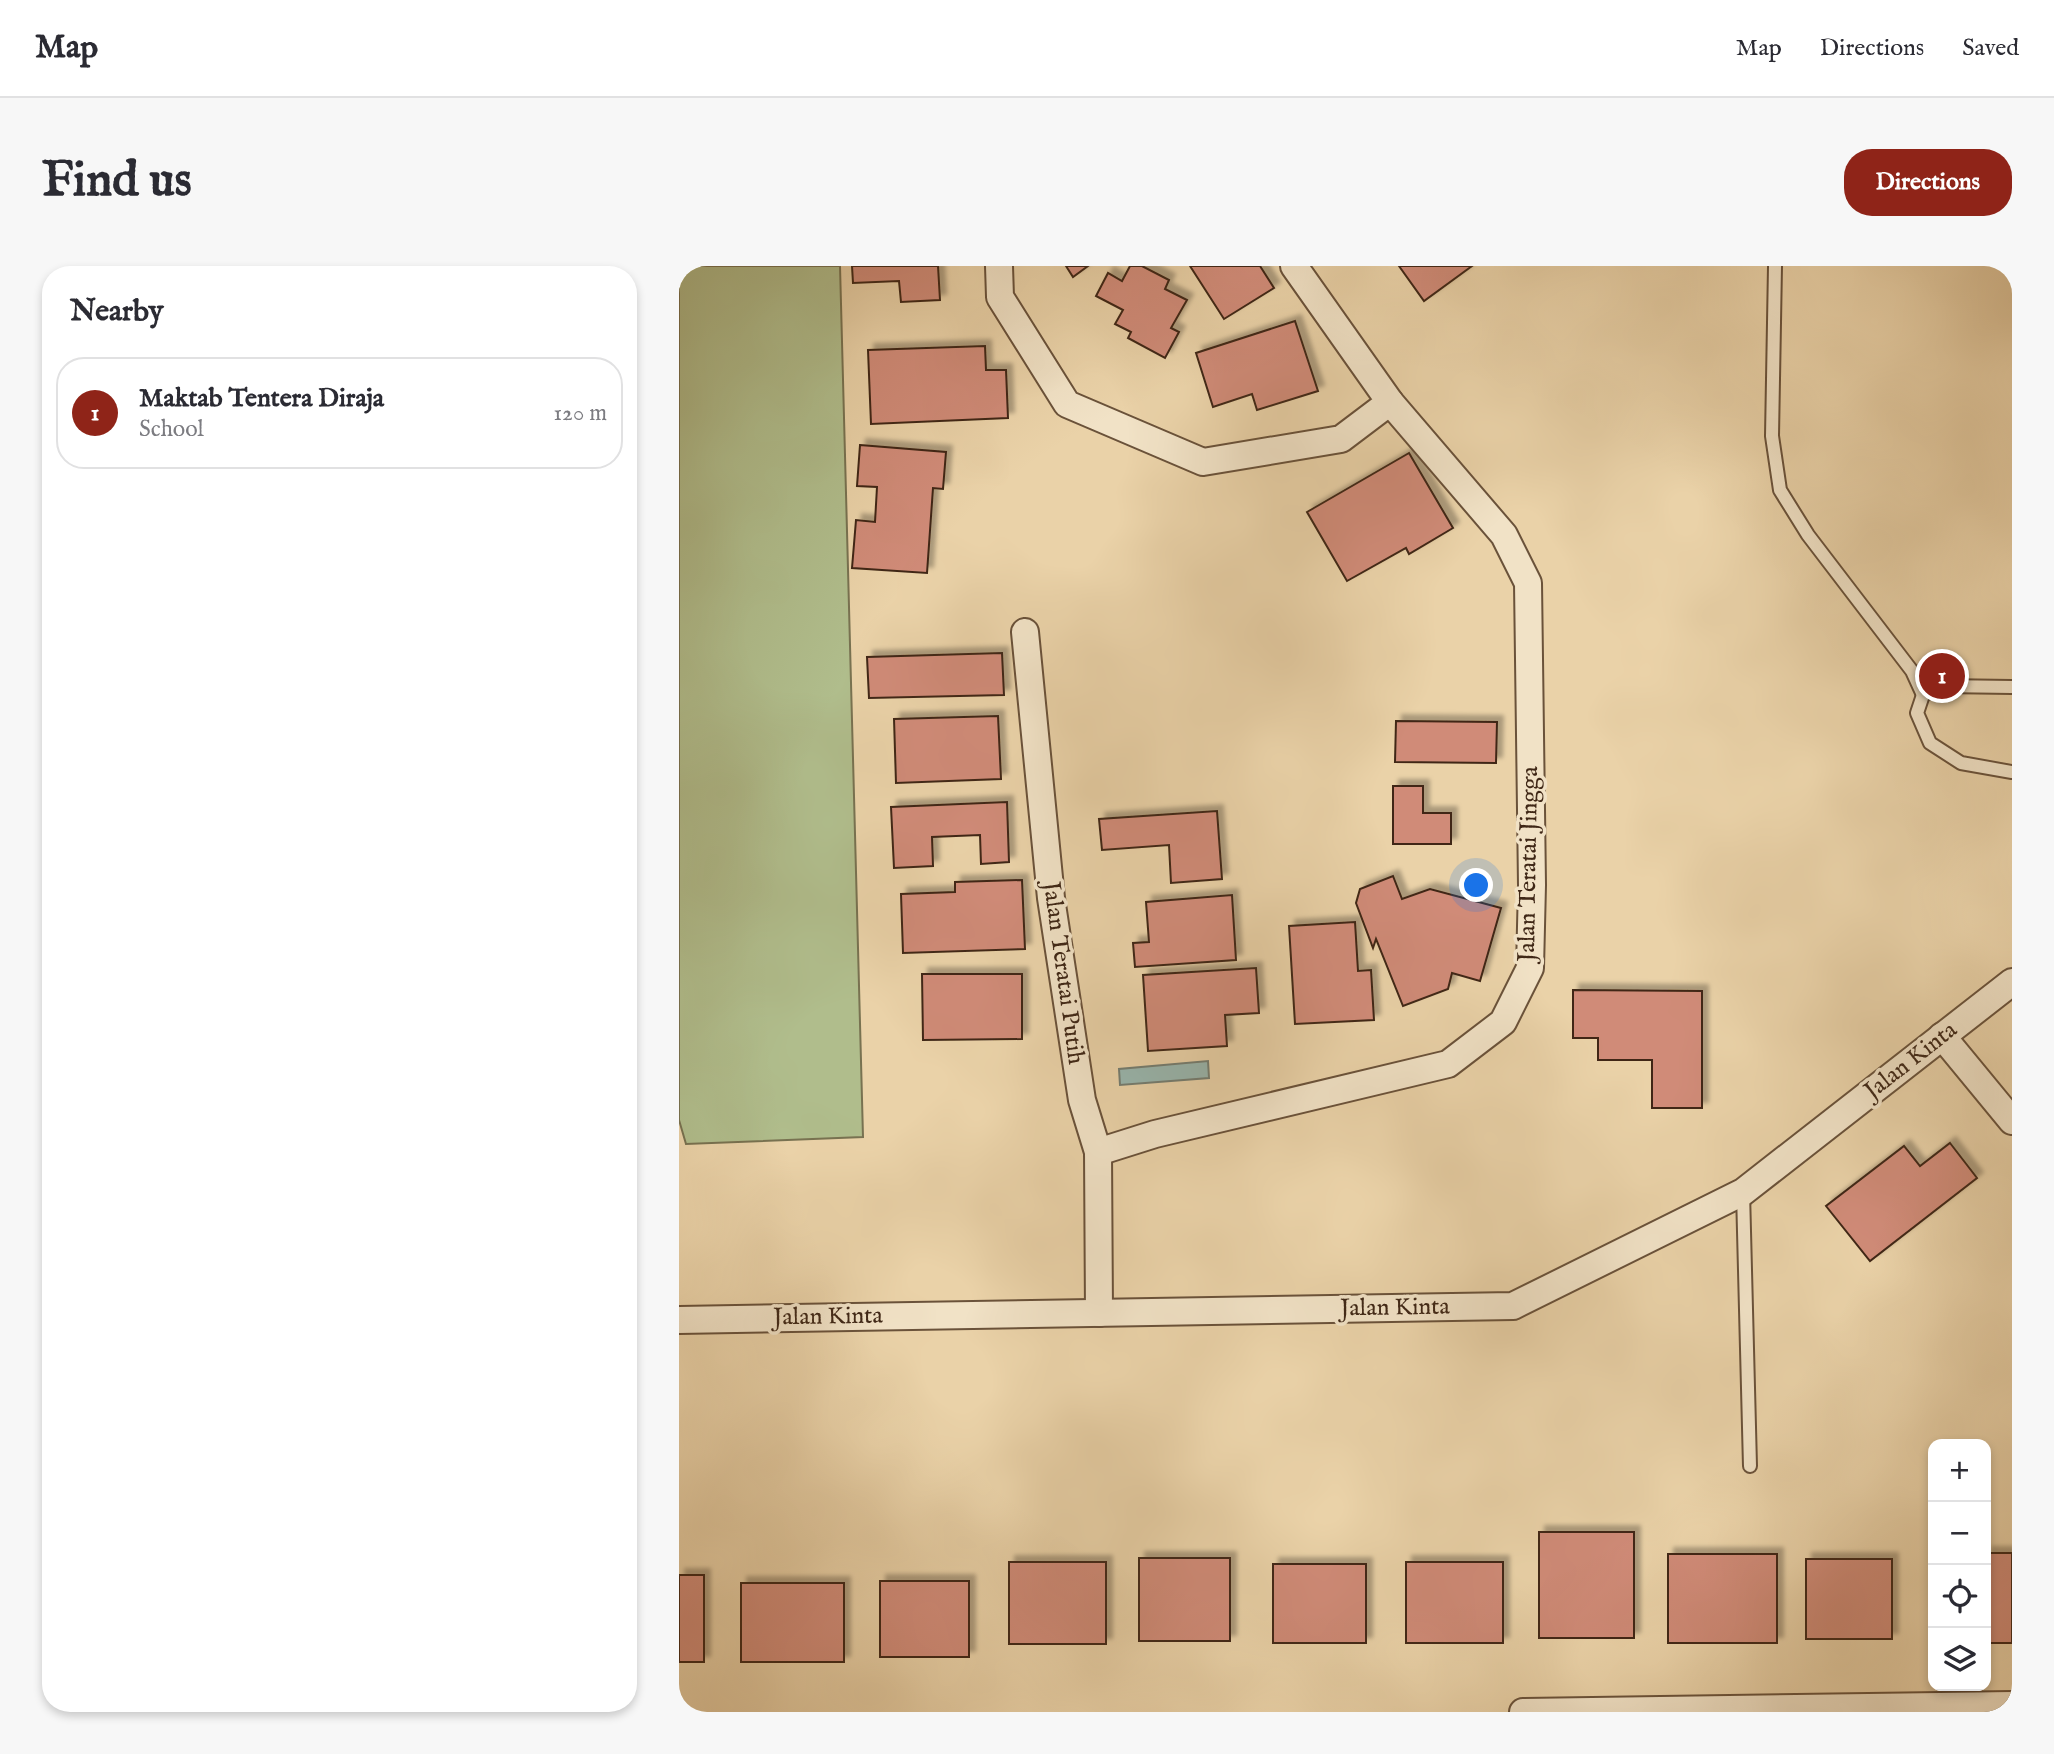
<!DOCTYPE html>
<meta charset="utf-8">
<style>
:root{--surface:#fff;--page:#f7f7f7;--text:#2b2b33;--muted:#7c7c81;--line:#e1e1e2;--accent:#8f2418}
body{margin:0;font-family:"IM FELL English",serif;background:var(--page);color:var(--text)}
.controls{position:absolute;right:21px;bottom:21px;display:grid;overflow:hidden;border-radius:14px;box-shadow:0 4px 10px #0003}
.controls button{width:63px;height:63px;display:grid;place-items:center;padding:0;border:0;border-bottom:2px solid var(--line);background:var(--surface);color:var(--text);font:35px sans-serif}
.you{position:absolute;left:798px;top:620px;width:24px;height:24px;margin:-18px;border:5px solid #fff;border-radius:50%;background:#1a73e8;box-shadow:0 0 0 10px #1a73e833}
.badge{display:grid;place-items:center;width:46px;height:46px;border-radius:50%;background:var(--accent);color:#fff;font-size:23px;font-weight:700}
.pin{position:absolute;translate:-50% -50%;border:4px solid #fff;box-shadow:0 2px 7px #0006}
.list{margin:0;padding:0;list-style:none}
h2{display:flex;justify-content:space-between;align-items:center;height:91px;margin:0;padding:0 28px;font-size:30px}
h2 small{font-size:23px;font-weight:400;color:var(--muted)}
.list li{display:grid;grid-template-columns:46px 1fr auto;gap:21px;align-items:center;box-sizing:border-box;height:112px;margin:0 14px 14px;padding:0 14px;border:2px solid var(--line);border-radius:28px}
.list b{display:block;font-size:26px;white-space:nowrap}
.list p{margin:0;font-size:23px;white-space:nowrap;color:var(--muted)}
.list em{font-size:23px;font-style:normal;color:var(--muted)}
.icon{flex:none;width:38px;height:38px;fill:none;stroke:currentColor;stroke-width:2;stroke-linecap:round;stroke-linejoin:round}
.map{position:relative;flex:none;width:1333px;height:1446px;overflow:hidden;border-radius:28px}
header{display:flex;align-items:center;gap:42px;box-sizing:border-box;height:98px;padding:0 35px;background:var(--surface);border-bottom:2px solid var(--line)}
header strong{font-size:33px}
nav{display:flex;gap:38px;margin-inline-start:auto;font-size:24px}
.intro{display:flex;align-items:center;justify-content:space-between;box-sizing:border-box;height:168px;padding:0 42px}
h1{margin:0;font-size:49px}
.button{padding:18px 32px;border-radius:28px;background:var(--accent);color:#fff;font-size:24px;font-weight:700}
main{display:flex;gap:42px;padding:0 42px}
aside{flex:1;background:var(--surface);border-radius:28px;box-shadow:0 4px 10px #0003}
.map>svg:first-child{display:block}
.green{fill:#b0bd8c;stroke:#787251;stroke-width:2}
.water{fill:#98b6ae;stroke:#747d71;stroke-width:2}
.building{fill:#d08b78;stroke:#3f2716;stroke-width:2;filter:url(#shadow)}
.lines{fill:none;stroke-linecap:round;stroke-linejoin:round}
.lane-casing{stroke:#6a523a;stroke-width:16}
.street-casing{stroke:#6a523a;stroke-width:30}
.lane{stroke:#f1e2c6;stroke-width:12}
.street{stroke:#f1e2c6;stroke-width:26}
.labels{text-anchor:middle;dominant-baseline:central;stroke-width:7;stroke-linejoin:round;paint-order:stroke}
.street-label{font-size:24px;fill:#3f2716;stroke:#f1e2c6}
</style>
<header>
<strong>Map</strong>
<nav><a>Map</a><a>Directions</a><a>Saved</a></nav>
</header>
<div class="intro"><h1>Find us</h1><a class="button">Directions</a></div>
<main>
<aside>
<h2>Nearby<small></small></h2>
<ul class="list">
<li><span class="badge">1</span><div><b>Maktab Tentera Diraja</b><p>School</p></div><em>120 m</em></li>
</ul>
</aside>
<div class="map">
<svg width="1333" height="1446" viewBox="0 0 1333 1446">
<defs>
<filter id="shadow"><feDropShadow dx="6" dy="-6" stdDeviation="2" flood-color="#0004"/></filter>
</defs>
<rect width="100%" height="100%" fill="#ead2a8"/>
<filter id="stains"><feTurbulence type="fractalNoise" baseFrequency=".00286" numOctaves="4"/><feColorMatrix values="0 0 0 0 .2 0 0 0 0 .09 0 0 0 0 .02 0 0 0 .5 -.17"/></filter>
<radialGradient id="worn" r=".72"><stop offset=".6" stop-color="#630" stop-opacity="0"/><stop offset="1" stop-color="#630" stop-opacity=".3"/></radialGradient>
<path class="green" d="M0,0H161L184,871L7,878L0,854Z"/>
<path class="water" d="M529,795L530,812L441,819L440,803Z"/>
<g class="building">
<path d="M173,0H259L261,34L222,36L220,15L174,17Z"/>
<path d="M387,0H409L394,11Z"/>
<path d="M451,0H463L490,14L486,23L508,34L492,62L500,66L486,92L449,72L452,66L436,58L444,44L417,30L429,7L443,15Z"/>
<path d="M511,0H581L595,22L545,53Z"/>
<path d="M720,0H793L745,35Z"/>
<path d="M616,55L639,125L578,144L573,128L534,141L517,87Z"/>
<path d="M306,80L307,104H327L329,152L192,158L189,84Z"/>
<path d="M181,179L267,186L264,223L254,222L248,307L173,302L177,254L196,256L198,221L178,220Z"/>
<path d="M730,187L774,262L730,288L727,282L668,315L628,246Z"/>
<path d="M323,387L325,429L190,432L188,391Z"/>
<path d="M319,450L322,513L217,517L215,453Z"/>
<path d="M717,455L818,456L817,497L716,496Z"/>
<path d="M714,520H744V547H772V578H714Z"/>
<path d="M328,536L330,596L302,598L301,569L253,571L254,600L215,602L212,541Z"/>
<path d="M538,545L543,613L492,617L490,579L423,584L420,553Z"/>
<path d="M714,610L723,633L751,623L822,642L801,715L773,707L769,723L724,740L697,673L694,682L677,637L681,623Z"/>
<path d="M343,614L346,683L224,687L222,628L276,626V616Z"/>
<path d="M553,629L557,694L456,701L454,677L470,676L467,636Z"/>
<path d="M676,656L679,705L692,704L695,754L616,758L610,660Z"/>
<path d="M577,702L580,747L546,749L548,780L469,785L464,709Z"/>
<path d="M243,708H343V773L244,774Z"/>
<path d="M894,724L1023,725V842H973V794H919V772H894Z"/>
<path d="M1271,877L1298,912L1191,995L1147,940L1225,880L1241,900Z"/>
<rect x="860" y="1266" width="95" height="106"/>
<rect x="1307" y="1287" width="26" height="90"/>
<rect x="989" y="1288" width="109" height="89"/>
<rect x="460" y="1292" width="91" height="83"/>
<rect x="1127" y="1293" width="86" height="80"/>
<rect x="330" y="1296" width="97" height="82"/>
<rect x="727" y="1296" width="97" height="81"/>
<rect x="594" y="1298" width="93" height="79"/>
<rect x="0" y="1309" width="25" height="87"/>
<rect x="201" y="1315" width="89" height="76"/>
<rect x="62" y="1317" width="103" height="79"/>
</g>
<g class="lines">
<g class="lane-casing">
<g id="lane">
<path d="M1096,0L1093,170L1101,224L1129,269L1233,405L1244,429"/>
<path d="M1333,421L1263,420L1244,429L1238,447L1251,477L1282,497L1333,506"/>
<path d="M1064,926L1071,1200"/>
</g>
</g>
<g class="street-casing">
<g id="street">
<path d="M320,0L321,31L388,138L524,196L662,173L711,136L615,0"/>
<path d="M346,366L372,632L403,834L419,886L420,1047"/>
<path d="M1263,770L1333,855"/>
<path d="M419,886L476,868L769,798L824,756L851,702L853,619L849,317L825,269L711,136"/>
<path d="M0,1054L834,1040L1064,926L1333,716"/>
<path d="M844,1446L1333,1439"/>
</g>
</g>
<use href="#lane" class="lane"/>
<use href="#street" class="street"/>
</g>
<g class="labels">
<g class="street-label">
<text transform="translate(850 598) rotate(-89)">Jalan Teratai Jingga</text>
<text transform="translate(384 707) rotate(82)">Jalan Teratai Putih</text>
<text transform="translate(1232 795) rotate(-38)">Jalan Kinta</text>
<text transform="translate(716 1042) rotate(-1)">Jalan Kinta</text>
<text transform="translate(149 1051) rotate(-1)">Jalan Kinta</text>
</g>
</g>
<rect width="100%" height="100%" filter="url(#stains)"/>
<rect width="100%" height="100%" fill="url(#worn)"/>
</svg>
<div class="controls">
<button>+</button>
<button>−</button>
<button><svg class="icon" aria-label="locate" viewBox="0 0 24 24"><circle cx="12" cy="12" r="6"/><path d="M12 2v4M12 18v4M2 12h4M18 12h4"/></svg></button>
<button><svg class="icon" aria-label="layers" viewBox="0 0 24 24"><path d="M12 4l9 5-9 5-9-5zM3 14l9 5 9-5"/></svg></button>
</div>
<div class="you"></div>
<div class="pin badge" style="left:1263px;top:410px">1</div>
</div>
</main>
